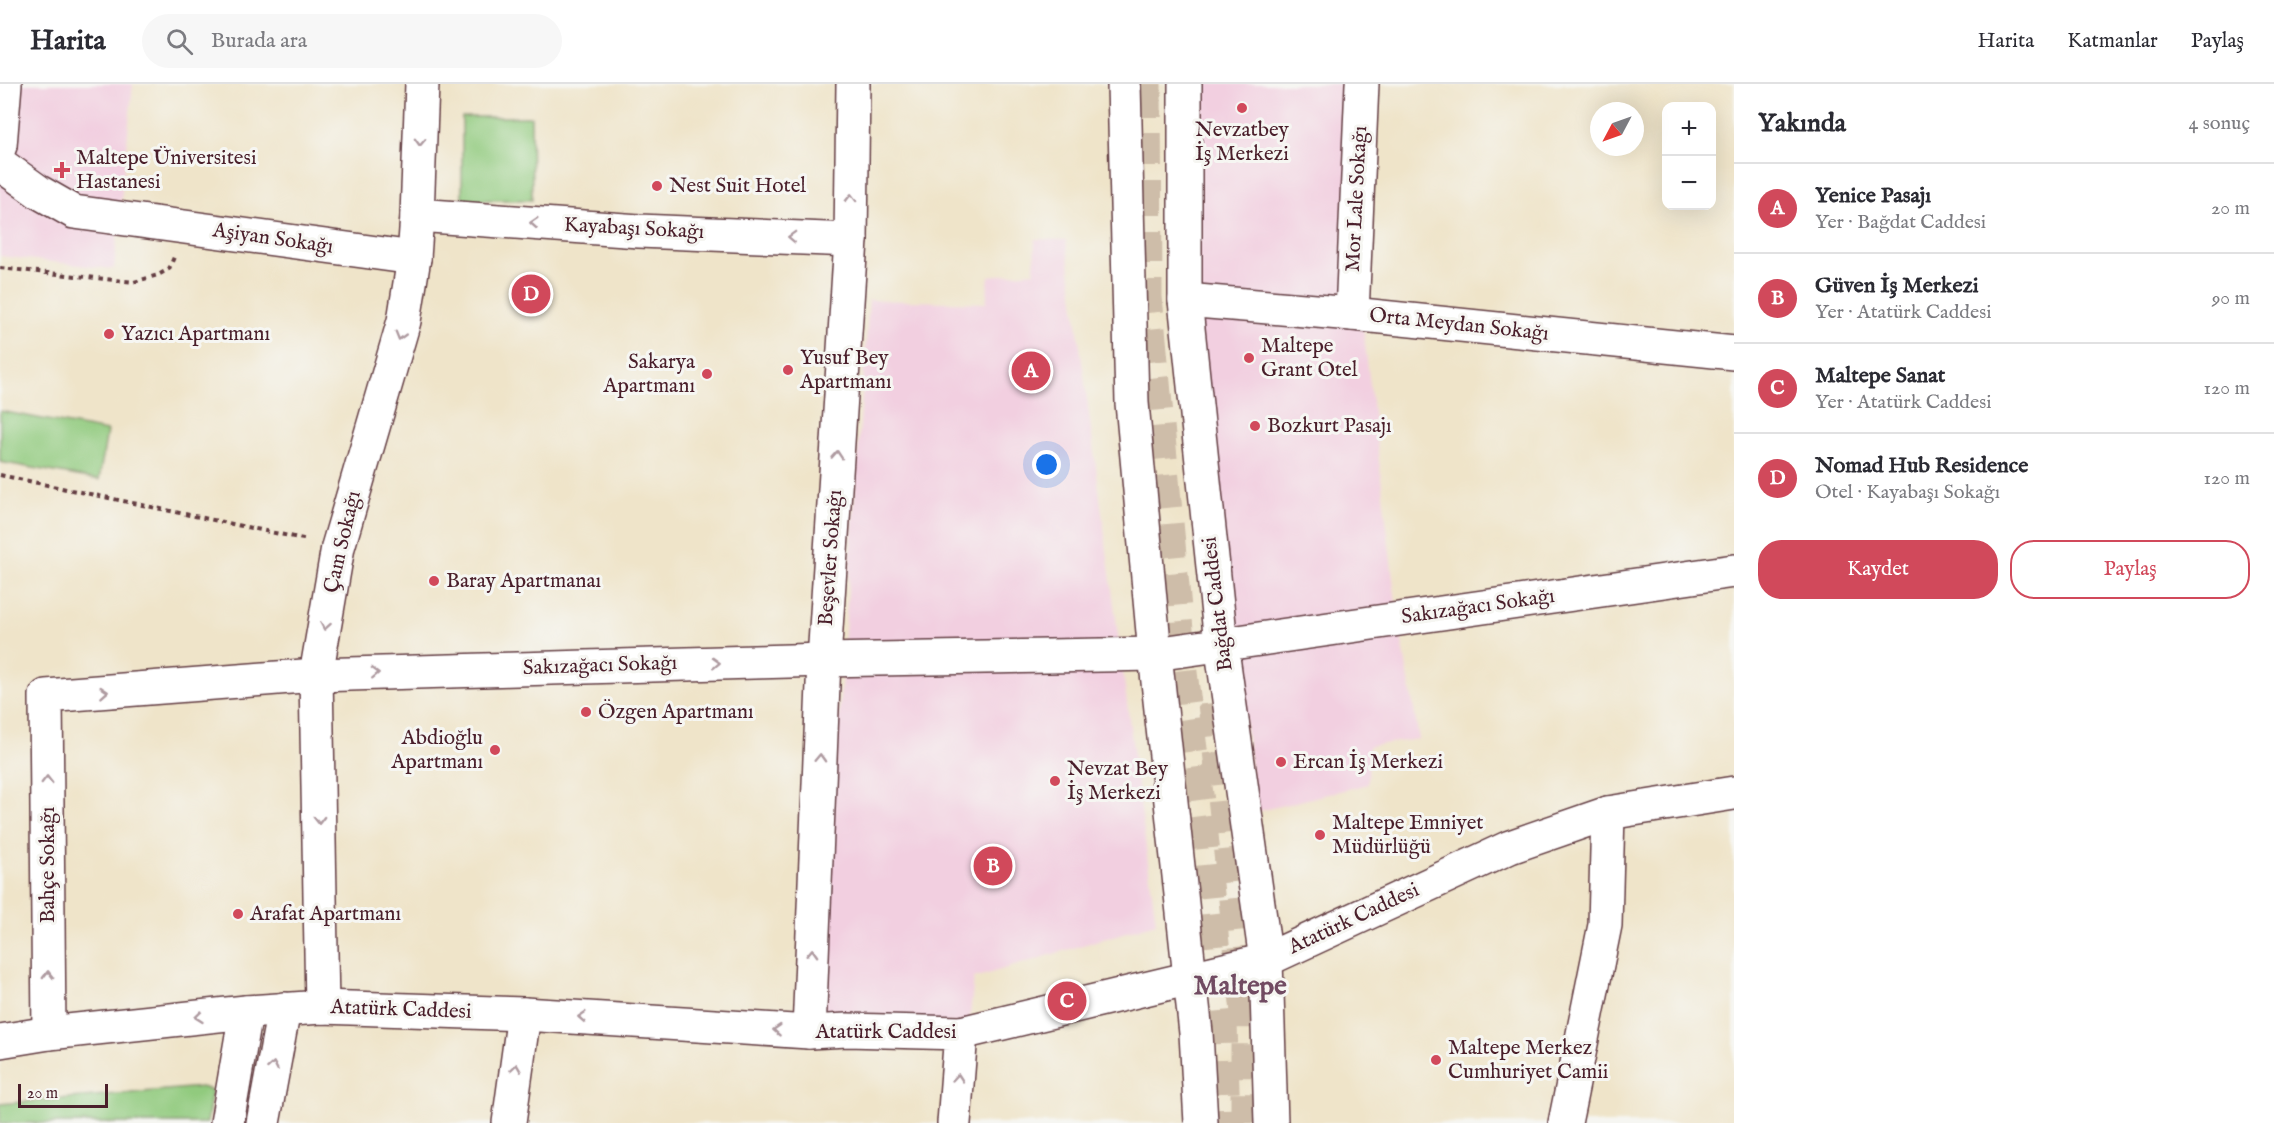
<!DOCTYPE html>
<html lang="tr">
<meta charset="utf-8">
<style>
:root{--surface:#fff;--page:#f7f7f7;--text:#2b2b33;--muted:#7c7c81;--line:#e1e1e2;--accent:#d1495b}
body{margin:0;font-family:"IM FELL English",serif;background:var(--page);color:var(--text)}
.controls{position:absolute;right:18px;top:18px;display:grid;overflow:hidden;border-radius:12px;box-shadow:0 6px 24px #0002}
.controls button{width:54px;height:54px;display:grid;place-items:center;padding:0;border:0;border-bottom:2px solid var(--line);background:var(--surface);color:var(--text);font:30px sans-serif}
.compass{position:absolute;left:1590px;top:18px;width:54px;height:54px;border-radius:50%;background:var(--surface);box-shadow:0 6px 24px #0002;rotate:229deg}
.scale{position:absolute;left:18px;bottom:15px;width:90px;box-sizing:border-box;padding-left:6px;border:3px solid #4a1f2b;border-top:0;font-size:16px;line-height:21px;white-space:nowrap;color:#4a1f2b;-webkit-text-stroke:4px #f6f6f2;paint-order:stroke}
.you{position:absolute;left:1047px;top:381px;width:21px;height:21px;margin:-15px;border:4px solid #fff;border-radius:50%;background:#1a73e8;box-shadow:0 0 0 9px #1a73e833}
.badge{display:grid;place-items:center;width:39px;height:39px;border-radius:50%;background:var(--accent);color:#fff;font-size:20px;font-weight:700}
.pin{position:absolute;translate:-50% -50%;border:3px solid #fff;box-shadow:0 2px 6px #0006}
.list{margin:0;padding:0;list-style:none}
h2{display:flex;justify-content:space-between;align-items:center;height:78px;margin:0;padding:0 24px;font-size:26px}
h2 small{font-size:20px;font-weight:400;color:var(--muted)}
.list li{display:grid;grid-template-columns:39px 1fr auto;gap:18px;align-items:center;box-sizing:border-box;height:90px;padding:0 24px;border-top:2px solid var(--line)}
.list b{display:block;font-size:22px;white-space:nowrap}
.list p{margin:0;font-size:20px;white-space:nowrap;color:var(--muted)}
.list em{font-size:20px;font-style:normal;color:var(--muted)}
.actions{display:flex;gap:12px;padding:18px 24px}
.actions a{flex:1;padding:14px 0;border:2px solid var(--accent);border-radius:24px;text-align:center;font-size:21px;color:var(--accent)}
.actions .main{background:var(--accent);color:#fff}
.icon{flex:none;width:33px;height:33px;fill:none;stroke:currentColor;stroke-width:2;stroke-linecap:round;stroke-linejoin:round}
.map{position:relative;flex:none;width:1734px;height:1039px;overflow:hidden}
header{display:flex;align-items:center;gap:36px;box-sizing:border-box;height:84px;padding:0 30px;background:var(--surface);border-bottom:2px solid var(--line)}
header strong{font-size:28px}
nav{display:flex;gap:33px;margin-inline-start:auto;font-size:21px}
.search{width:420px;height:54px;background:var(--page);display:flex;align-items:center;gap:15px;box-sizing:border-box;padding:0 21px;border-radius:33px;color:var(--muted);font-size:22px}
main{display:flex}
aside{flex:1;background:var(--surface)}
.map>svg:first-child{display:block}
.built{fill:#f2cfe0}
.green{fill:#91ca7e;stroke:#6e7454;stroke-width:1.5}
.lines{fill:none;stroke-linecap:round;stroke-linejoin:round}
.major-tunnel{stroke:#cebda9;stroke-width:33;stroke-dasharray:33 16;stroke-linecap:butt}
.minor-casing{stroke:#633d43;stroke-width:36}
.major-casing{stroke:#633d43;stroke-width:36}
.path{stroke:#633d43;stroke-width:4;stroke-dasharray:4.5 4.5;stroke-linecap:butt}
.minor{stroke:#fff;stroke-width:33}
.major{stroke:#fff;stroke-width:33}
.oneway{stroke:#ae9aa0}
.poi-dot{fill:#d1495b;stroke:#f6f6f2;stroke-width:2}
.labels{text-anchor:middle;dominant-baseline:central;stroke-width:6;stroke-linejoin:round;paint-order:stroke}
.poi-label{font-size:21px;fill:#4a1f2b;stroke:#f6f6f2;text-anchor:start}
.street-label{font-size:21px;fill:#4a1f2b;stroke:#f6f6f2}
.district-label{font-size:27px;font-weight:bold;fill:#714b62;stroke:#f6f6f2}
</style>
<header>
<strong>Harita</strong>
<div class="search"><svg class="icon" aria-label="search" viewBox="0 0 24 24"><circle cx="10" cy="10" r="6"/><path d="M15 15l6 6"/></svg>Burada ara</div>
<nav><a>Harita</a><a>Katmanlar</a><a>Paylaş</a></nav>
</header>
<main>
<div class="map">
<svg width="1734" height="1039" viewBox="0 0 1734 1039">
<rect width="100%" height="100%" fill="#f6f6f2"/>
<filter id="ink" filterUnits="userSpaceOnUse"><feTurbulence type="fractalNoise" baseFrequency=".0167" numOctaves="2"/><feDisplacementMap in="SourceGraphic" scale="12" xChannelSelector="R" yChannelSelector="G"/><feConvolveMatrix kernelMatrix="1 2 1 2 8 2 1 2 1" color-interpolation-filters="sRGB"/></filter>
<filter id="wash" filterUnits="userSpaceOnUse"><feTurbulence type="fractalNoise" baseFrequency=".008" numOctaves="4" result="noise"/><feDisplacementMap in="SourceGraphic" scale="24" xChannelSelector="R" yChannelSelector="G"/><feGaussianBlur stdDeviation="1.35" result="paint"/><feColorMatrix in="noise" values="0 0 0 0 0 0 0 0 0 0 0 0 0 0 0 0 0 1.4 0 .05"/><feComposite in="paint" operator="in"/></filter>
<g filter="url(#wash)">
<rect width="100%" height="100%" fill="#efe4c9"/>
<g class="built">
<path d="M0,0H133L114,185L0,172Z"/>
<path d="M1192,0H1355L1362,234L1397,528L1419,655L1369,662L1368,700L1256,728L1194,206Z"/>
<path d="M1035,155L1066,156L1156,839L974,894L969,940L817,934L869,216L986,219L989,192L1034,188Z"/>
</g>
<g class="green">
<path d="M462,33H531L532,116H462Z"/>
<path d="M0,327L107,347L99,396L0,378Z"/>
<path d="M201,1003L212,1006L207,1039H0V1020Z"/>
</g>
</g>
<g filter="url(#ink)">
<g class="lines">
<g class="major-tunnel">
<path d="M1145,0L1146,213L1181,589L1201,741L1221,939L1224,1039"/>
<path d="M1214,619L1247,928V1039"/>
</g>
<g class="minor-casing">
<g id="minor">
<path d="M1124,0L1132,319L1155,570L1196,949L1201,1039"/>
<path d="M1185,0V216L1221,559L1266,876L1271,1039"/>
<path d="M0,62L5,0"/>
<path d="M0,80L39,108L74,128L414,174"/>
<path d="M417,131L639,147L851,156"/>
<path d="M1185,216L1352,230L1734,269"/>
<path d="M1352,230L1362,0"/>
<path d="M322,923L316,591L338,463L404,237L414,174L417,131L422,0"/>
<path d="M809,948L824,576L851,156L853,0"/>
<path d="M49,949L46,612L316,591L824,576L1155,570L1734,487"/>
<path d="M961,949L1266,876L1510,763L1608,729L1734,709"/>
<path d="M227,1039L246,928"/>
<path d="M263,1039L284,925"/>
<path d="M509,1039L524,930"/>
<path d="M1565,1039L1605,841L1608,729"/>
</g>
</g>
<g class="major-casing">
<path id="major" d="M0,957L49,949L246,928L322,923L524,930L809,948L847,946L961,949L954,1039"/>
</g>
<g class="path">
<path d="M0,184L134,198L158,191L169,185L174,173"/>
<path d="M0,391L308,456"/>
</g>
<use href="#minor" class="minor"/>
<use href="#major" class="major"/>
</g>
<defs><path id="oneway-chevron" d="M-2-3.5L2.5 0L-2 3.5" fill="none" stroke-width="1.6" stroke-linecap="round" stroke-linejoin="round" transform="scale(1.5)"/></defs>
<g class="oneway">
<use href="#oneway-chevron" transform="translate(420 58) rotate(92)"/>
<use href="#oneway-chevron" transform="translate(851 114) rotate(-89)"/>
<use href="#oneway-chevron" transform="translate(534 139) rotate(-176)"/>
<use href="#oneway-chevron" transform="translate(792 153) rotate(-178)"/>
<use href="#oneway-chevron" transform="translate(400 252) rotate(106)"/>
<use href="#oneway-chevron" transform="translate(837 371) rotate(-86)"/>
<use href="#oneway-chevron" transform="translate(325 542) rotate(100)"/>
<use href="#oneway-chevron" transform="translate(716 579) rotate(-2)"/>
<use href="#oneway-chevron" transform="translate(375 589) rotate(-2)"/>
<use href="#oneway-chevron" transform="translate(104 608) rotate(-4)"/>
<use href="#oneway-chevron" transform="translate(820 674) rotate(-88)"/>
<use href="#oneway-chevron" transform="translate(47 696) rotate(-90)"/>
<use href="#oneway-chevron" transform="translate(319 736) rotate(89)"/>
<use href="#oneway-chevron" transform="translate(812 869) rotate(-88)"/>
<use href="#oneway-chevron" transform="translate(48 891) rotate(-90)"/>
<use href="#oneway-chevron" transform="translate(199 933) rotate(174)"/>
<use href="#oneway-chevron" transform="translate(582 933) rotate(-176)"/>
<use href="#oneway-chevron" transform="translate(777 946) rotate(-176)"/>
<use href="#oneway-chevron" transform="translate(273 982) rotate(-80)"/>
<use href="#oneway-chevron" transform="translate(516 984) rotate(-82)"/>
<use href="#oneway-chevron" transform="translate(958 994) rotate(-85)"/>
</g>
</g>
<g class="poi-dot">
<circle cx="1242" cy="24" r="6"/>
<path d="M59 77h6v6h6v6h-6v6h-6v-6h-6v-6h6z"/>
<circle cx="657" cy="102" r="6"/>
<circle cx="109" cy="250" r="6"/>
<circle cx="1249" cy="274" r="6"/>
<circle cx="788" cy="286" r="6"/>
<circle cx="707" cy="290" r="6"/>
<circle cx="1255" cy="342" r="6"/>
<circle cx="434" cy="497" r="6"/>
<circle cx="586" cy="628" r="6"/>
<circle cx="495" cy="666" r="6"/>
<circle cx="1281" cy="678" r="6"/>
<circle cx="1055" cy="697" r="6"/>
<circle cx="1320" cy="751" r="6"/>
<circle cx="238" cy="830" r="6"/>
<circle cx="1436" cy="976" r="6"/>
</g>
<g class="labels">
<g class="poi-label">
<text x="1242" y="46" text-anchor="middle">Nevzatbey<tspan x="1242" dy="24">İş Merkezi</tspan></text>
<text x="76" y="74">Maltepe Üniversitesi<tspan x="76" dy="24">Hastanesi</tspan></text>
<text x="669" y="102">Nest Suit Hotel</text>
<text x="121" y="250">Yazıcı Apartmanı</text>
<text x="1261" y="262">Maltepe<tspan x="1261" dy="24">Grant Otel</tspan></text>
<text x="800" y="274">Yusuf Bey<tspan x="800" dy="24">Apartmanı</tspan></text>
<text x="695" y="278" text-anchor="end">Sakarya<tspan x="695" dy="24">Apartmanı</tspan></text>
<text x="1267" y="342">Bozkurt Pasajı</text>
<text x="446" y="497">Baray Apartmanaı</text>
<text x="598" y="628">Özgen Apartmanı</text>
<text x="483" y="654" text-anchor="end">Abdioğlu<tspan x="483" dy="24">Apartmanı</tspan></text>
<text x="1293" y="678">Ercan İş Merkezi</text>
<text x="1067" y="685">Nevzat Bey<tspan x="1067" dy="24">İş Merkezi</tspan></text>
<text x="1332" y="739">Maltepe Emniyet<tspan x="1332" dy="24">Müdürlüğü</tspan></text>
<text x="250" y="830">Arafat Apartmanı</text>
<text x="1448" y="964">Maltepe Merkez<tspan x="1448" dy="24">Cumhuriyet Camii</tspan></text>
</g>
<g class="street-label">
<text transform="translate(1357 115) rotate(-87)">Mor Lale Sokağı</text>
<text transform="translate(634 145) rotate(3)">Kayabaşı Sokağı</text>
<text transform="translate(273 155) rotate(8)">Aşiyan Sokağı</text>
<text transform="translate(1459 241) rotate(6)">Orta Meydan Sokağı</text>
<text transform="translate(343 458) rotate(-77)">Çam Sokağı</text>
<text transform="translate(831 474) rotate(-86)">Beşevler Sokağı</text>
<text transform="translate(1218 520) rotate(-97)">Bağdat Caddesi</text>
<text transform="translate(1478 523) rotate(-8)">Sakızağacı Sokağı</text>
<text transform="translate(600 582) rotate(-2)">Sakızağacı Sokağı</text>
<text transform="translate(48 781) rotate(-90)">Bahçe Sokağı</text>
<text transform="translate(1354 835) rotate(-25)">Atatürk Caddesi</text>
<text transform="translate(401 926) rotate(2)">Atatürk Caddesi</text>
<text x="886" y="948">Atatürk Caddesi</text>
</g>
<g class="district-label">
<text x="1240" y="903">Maltepe</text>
</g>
</g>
</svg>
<div class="controls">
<button>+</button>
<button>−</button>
</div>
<svg class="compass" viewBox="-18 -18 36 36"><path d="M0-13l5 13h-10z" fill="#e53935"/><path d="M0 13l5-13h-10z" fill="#7c7c81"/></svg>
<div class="scale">20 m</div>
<div class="you"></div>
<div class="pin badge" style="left:1031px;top:287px">A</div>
<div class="pin badge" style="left:993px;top:782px">B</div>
<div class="pin badge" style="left:1067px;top:917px">C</div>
<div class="pin badge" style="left:531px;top:210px">D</div>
</div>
<aside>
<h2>Yakında<small>4 sonuç</small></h2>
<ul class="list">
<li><span class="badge">A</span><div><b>Yenice Pasajı</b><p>Yer · Bağdat Caddesi</p></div><em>20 m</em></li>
<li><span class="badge">B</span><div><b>Güven İş Merkezi</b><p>Yer · Atatürk Caddesi</p></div><em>90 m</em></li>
<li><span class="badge">C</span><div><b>Maltepe Sanat</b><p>Yer · Atatürk Caddesi</p></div><em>120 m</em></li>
<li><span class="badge">D</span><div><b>Nomad Hub Residence</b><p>Otel · Kayabaşı Sokağı</p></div><em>120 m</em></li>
</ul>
<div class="actions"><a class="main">Kaydet</a><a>Paylaş</a></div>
</aside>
</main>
